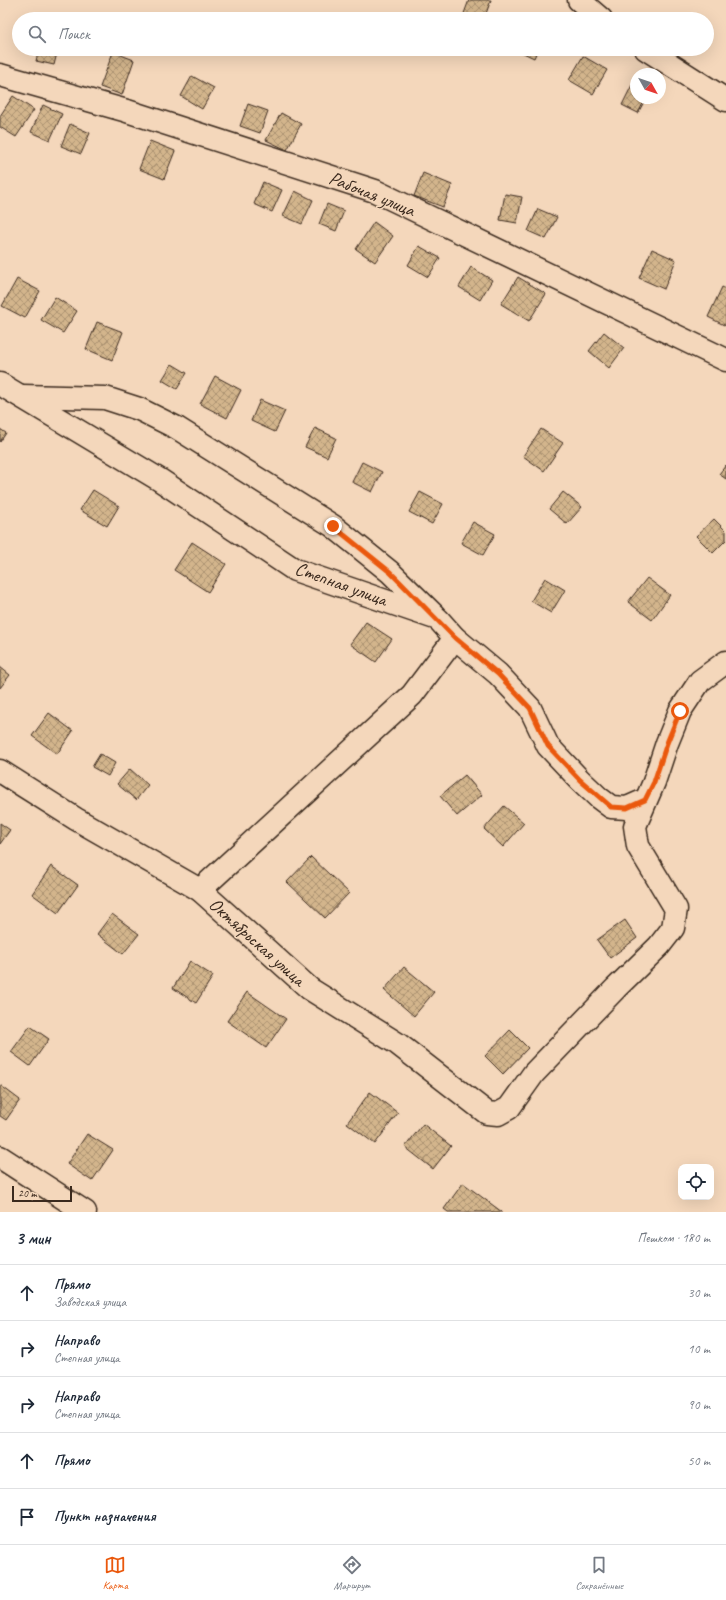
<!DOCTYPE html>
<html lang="ru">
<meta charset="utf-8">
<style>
:root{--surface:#fff;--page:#f2f2f3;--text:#1f2937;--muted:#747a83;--line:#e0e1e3;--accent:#ea580c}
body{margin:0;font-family:Caveat,sans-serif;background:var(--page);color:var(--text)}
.controls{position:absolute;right:12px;bottom:12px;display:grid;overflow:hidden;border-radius:8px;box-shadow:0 4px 16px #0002}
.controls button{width:36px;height:36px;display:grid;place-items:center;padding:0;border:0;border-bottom:1px solid var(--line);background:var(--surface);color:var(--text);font:20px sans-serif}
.compass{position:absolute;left:630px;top:68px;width:36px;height:36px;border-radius:50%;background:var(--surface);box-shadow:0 4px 16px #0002;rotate:130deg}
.scale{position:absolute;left:12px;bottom:10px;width:60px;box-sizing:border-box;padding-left:4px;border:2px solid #3b2a1e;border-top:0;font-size:11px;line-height:14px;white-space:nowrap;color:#3b2a1e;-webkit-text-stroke:3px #f4d7bb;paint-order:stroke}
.stop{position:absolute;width:12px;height:12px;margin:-9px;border:3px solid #ea580c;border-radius:50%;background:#fff}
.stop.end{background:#ea580c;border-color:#fff;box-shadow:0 1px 4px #0008}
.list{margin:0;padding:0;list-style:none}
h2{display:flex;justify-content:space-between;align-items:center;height:52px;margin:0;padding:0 16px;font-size:17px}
h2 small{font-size:13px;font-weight:400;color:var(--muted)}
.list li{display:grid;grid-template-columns:26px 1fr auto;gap:12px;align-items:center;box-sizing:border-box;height:56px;padding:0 16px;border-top:1px solid var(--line)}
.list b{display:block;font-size:15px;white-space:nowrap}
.list p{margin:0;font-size:13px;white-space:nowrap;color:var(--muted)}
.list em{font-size:13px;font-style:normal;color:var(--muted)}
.icon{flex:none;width:22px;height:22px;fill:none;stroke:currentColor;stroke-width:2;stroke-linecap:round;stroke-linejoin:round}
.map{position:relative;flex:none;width:726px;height:1212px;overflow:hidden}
.search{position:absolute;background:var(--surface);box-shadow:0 4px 16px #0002;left:12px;right:12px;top:12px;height:44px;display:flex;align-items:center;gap:10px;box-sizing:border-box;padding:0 14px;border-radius:22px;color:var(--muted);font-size:15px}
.sheet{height:332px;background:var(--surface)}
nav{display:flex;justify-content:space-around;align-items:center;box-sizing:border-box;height:56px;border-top:1px solid var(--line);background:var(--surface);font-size:11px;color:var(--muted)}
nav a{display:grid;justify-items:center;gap:2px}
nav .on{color:var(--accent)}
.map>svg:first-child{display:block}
.building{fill:url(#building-cross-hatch);stroke:#3b2a1e}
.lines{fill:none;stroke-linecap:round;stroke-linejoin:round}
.minor-casing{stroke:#3b2a1e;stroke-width:25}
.minor{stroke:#f4d7bb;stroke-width:22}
.route{stroke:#ea580c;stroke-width:5}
.labels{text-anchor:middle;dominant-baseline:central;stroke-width:3;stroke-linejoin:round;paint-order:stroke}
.street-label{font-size:19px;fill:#3b2a1e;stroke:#f4d7bb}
</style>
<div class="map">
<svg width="726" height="1212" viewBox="0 0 726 1212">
<defs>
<pattern id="building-cross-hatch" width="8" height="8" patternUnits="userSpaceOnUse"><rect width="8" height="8" fill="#d3b58c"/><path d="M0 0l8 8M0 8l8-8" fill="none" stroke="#ac9372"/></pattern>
</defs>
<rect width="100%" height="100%" fill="#f4d7bb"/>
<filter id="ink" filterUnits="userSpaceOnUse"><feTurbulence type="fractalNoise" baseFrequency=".025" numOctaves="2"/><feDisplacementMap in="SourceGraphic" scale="8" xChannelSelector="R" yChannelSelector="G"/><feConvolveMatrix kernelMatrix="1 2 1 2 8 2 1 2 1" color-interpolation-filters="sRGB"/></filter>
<g filter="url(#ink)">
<g class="building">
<path d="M469,0H491L484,19H462Z"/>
<path d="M39,49H58L54,65L36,61Z"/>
<path d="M515,49H538L534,58Z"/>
<path d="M113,52L134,60L122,95L100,87Z"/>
<path d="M583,56L607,70L593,94L569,80Z"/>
<path d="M192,76L214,88L202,109L181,96Z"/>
<path d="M632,85L636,88V98H646L638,113L622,105Z"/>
<path d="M13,96L34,110L16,137L0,127V116Z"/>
<path d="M248,104L268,111L260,133L240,126Z"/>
<path d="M43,105L62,114L50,140L31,132Z"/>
<path d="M281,113L301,124L287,150L266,140Z"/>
<path d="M70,124L90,133L81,154L61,146Z"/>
<path d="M150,141L175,151L164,179L139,169Z"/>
<path d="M423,173L452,185L443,207L414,196Z"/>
<path d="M263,182L282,190L272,212L254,204Z"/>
<path d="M295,191L313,200L302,224L283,216Z"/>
<path d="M505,194L522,197L517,223L500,220Z"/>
<path d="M327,204L344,211L336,231L319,224Z"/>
<path d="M538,209L557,217L546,239L528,231Z"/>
<path d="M374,222L393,236L375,262L356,249Z"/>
<path d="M419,246L440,258L428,277L408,265Z"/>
<path d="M652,249L676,260L664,289L639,278Z"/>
<path d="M471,267L492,280L480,300L459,287Z"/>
<path d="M518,277L546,294L529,321L501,304Z"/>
<path d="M17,279L40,291L25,318L2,306Z"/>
<path d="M722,287L726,289V326L708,317Z"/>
<path d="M55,297L77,311L63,333L41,320Z"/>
<path d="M97,322L123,332L112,360L86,349Z"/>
<path d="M604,332L624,348L609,368L589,351Z"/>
<path d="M172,364L187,373L177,389L162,380Z"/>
<path d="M215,376L241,390L227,418L200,404Z"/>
<path d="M260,400L285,411L275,432L251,421Z"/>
<path d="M315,428L336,438L327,457L305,447Z"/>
<path d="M0,429L6,433L0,442Z"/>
<path d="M541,429L563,443L544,471L523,456Z"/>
<path d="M362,462L382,472L372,492L352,482Z"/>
<path d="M726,465V479L719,474Z"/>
<path d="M93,490L119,506L107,526L80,510Z"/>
<path d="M420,492L443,504L432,524L409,512Z"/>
<path d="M563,492L582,507L567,524L549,509Z"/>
<path d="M714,519L726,531V540L713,553L696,536Z"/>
<path d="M473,522L495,534L483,555L461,543Z"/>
<path d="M192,542L226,564L208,592L174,570Z"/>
<path d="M545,578L565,590L551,613L531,601Z"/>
<path d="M647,578L670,595L652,620L628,602Z"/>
<path d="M366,622L392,639L376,662L350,644Z"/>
<path d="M0,667L10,675L0,688Z"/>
<path d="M49,713L73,731L57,754L32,736Z"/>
<path d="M100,754L115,763L108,776L92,767Z"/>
<path d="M130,769L148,785L136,800L117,784Z"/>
<path d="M465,775L482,795L457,816L440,796Z"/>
<path d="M504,806L524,823L503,847L484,829Z"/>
<path d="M0,823L10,830L0,844Z"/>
<path d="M311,857L349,893L325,918L287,882Z"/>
<path d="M51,866L78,885L58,913L32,894Z"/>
<path d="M112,914L139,934L123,954L97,934Z"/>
<path d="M625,920L637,938L610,958L597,940Z"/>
<path d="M190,961L213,976L196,1003L173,988Z"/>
<path d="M404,967L434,992L414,1016L384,990Z"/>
<path d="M247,992L286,1019L266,1048L227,1021Z"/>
<path d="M30,1026L49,1039L30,1066L11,1052Z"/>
<path d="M510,1030L528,1048L503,1074L485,1056Z"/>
<path d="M0,1085L20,1100L6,1120L0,1116Z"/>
<path d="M370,1092L398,1113L375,1144L347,1123Z"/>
<path d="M423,1124L451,1146L433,1169L405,1147Z"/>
<path d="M87,1134L113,1150L92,1181L67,1164Z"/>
<path d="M463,1183L502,1212H448L444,1209Z"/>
</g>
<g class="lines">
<g class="minor-casing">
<g id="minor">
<path d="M579,0L601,19"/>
<path d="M646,49L726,100"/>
<path d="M0,75L127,111L375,191L726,360"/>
<path d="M0,384L160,480L295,570L438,619L455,638L498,674L530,708L548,746L580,780L599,798L611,807L627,808L645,800"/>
<path d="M22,396L105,398L139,409L177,428L333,526L390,572L434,615"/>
<path d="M0,771L76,819L200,890L310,989L398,1044L487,1113L498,1114L509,1108L534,1073L616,988L659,946L673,928L676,909L638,846L635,826L654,782L667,743L680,711L700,681L726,662"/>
<path d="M200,890L412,695L455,638"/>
<path d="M0,1157L85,1212"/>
</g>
</g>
<use href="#minor" class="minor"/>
</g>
</g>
<g class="lines" filter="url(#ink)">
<path class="route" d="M333,526L390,572L455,638L498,674L530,708L548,746L580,780L611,807L627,808L645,800L654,782L667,743L680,711"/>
</g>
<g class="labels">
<g class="street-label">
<text transform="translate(372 194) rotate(22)">Рабочая улица</text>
<text transform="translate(341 584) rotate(20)">Степная улица</text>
<text transform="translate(257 942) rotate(42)">Октябрьская улица</text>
</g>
</g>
</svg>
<div class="controls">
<button><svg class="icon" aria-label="locate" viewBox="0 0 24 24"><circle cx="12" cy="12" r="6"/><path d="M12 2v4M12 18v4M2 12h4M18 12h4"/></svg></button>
</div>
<svg class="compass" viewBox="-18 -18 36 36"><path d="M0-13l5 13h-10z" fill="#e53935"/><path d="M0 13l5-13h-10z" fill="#747a83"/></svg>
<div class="scale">20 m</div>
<div class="stop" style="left:680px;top:711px"></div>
<div class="stop end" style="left:333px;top:526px"></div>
<div class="search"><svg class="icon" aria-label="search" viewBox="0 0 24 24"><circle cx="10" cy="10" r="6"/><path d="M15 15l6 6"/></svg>Поиск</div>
</div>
<section class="sheet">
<h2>3 мин<small>Пешком · 180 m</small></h2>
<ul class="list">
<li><svg class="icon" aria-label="ahead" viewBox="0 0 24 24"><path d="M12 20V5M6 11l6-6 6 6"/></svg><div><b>Прямо</b><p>Заводская улица</p></div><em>30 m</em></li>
<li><svg class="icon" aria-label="right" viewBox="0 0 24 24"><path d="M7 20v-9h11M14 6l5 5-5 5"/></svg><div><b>Направо</b><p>Степная улица</p></div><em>10 m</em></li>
<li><svg class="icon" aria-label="right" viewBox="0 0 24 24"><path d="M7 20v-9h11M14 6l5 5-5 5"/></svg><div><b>Направо</b><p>Степная улица</p></div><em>90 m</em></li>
<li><svg class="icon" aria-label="ahead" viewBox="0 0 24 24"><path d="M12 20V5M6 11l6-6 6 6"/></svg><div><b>Прямо</b></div><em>50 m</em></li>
<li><svg class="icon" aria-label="arrive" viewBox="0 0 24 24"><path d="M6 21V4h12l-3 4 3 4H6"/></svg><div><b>Пункт назначения</b></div></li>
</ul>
</section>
<nav>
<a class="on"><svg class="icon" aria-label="map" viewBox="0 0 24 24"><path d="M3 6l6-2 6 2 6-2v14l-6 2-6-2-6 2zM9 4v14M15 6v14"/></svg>Карта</a>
<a><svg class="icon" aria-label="directions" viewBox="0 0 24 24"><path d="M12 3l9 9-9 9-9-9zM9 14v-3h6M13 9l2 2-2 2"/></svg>Маршрут</a>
<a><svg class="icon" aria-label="saved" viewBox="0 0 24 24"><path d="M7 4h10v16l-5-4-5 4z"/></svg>Сохранённые</a>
</nav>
